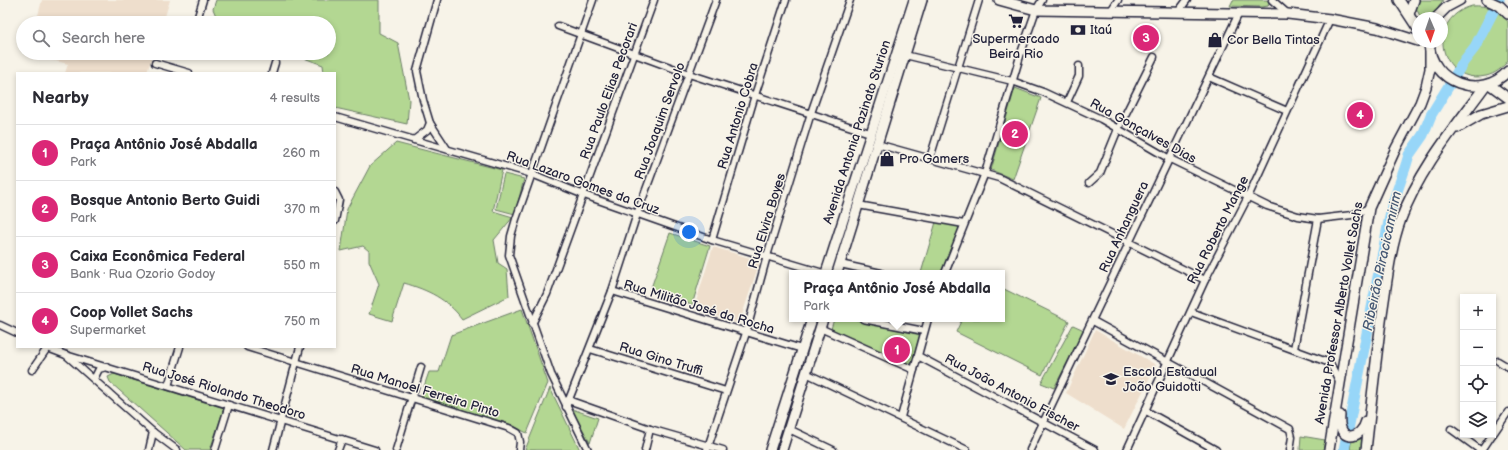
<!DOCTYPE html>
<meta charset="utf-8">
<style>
:root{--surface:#fff;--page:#f7f7f7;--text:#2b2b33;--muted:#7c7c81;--line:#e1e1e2;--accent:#db2777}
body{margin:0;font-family:"Balsamiq Sans",sans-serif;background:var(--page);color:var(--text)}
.controls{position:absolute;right:12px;bottom:12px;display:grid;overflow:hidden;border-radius:0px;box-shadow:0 2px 6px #0003}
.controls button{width:36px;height:36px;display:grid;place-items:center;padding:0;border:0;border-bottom:1px solid var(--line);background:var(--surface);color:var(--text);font:20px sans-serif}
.compass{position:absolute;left:1412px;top:12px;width:36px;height:36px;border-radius:50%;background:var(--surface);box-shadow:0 2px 6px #0003;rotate:178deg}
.you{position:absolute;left:689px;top:232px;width:14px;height:14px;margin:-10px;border:3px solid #fff;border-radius:50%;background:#1a73e8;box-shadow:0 0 0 6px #1a73e833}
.badge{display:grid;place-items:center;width:26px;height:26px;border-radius:50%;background:var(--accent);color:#fff;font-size:13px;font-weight:700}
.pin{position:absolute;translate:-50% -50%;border:2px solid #fff;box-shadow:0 1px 4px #0006}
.popup{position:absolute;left:789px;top:270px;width:216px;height:52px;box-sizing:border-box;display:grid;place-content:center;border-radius:0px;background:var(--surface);filter:drop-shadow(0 1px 3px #0005);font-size:13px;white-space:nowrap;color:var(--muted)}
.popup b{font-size:15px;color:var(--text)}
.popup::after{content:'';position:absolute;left:50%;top:100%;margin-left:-8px;border:8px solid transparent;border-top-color:var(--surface)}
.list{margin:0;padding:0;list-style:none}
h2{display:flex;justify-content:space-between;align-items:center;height:52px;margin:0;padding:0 16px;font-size:17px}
h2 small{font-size:13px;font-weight:400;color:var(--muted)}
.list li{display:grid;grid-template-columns:26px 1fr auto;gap:12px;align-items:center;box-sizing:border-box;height:56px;padding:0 16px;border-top:1px solid var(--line)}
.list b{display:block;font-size:15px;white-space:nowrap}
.list p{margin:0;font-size:13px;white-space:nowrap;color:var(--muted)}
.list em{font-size:13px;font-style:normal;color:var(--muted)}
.icon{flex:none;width:22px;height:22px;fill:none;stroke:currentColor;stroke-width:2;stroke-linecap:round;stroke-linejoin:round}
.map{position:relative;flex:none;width:1508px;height:450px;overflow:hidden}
.search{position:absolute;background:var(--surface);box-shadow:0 2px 6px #0003;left:16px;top:16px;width:320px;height:44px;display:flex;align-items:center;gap:10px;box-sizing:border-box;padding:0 14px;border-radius:22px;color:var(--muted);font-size:15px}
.panel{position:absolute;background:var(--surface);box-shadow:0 2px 6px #0003;left:16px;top:72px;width:320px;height:276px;border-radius:0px}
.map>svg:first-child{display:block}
.built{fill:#eedecc}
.green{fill:#b3d792;stroke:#6a7c66}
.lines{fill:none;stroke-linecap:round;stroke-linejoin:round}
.river{stroke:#97d6f8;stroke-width:11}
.street-casing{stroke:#22223b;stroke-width:9}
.secondary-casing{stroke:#22223b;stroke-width:12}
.street{stroke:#f7f3e8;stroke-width:6}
.secondary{stroke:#f7f3e8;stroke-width:9}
.labels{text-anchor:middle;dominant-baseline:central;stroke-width:3;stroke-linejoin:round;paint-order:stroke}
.poi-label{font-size:13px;fill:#22223b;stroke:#f7f3e8;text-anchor:start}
.street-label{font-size:13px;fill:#22223b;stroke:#f7f3e8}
.water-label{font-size:14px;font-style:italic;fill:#455874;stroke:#f7f3e8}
</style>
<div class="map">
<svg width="1508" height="450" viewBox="0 0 1508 450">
<rect width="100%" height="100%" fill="#f7f3e8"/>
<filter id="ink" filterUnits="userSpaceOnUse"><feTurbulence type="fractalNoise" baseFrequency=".025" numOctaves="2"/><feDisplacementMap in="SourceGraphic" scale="8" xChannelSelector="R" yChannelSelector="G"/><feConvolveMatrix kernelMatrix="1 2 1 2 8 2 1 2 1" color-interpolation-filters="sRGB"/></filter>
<g filter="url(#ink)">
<g class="built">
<path d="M42,0H170L163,23H36Z"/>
<path d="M153,53L147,73H65L68,64L29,54Z"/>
<path d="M713,247L760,261L739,324L694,308Z"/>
<path d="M1095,330L1156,365L1124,429L1066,393Z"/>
</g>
<g class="green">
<path d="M216,0H379V33L398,43L409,100L407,124L335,108V73H324L323,65L290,53H329V23H219L213,9Z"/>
<path d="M1233,0H1267L1269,3L1268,6L1262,7L1230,6Z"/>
<path d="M1420,0H1443L1432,18H1421L1415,6Z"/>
<path d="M1472,6C1487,5 1500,9 1508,22V60C1503,68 1495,74 1486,76C1440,86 1424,19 1472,6Z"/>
<path d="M1015,88L1041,98L1013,179L991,170Z"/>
<path d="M396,143L502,170L493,211L513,217L494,240L498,263L507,269L509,296L462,319C447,299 428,290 404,283L392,321L369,314L379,284L369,261V251L363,246L341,251L347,209L370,166Z"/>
<path d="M504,174L524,179L515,214L496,209Z"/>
<path d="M936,222L961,227L942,273H921Z"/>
<path d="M670,233L710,246L692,305L650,291Z"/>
<path d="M1002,288L1069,321L1042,375L956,332L962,319H1002Z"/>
<path d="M522,309L548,383L527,433L507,423L420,398L429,372H439L451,335Z"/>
<path d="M834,319H853L920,335L911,366L831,329Z"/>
<path d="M1073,325L1084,330L1054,388L1041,383Z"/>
<path d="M114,374L224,408L210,450H186L110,382L108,377Z"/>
<path d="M550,388L580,450H525Z"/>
<path d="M572,409L598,418L590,443Z"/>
<path d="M1301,436L1325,440L1323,450H1300Z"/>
<path d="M1364,438L1362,450H1350L1351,442Z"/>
</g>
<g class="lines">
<path class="river" d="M1344,450L1392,206L1406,165L1409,155L1423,135L1431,115L1464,61L1475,47L1499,0"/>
<g class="street-casing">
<g id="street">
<path d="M1272,0L1288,14"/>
<path d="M1110,12L1118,0"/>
<path d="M1178,12L1187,0"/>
<path d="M196,23L203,0"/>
<path d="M558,26L689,74L870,133"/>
<path d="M905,55L1012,81L1043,92L1101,119L1168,158L1267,206L1298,216L1318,219L1352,215L1369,208"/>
<path d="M155,63L189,73"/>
<path d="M272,73L275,63"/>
<path d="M1209,77L1287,111"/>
<path d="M1067,102L1079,76V66"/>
<path d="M335,117L532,174L584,195L712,240L823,273"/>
<path d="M430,123L423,100L417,71L437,0"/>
<path d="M414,140L427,130L430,123L447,149"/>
<path d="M877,144L999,178L1205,280"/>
<path d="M930,158L979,0"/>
<path d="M1089,183L1100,173L1118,129L1154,57"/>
<path d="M335,192L339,200L335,221"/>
<path d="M858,205L964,224"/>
<path d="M712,240L755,95L786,0"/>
<path d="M840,264L881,273"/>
<path d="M945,273L985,173L1021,53L1036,10L1042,0"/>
<path d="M612,291L802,349"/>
<path d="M1191,312L1330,363L1339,381"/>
<path d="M863,319L924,331"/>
<path d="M1093,321L1290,429L1292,437L1290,450"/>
<path d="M532,324L547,294L654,0"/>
<path d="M0,325L17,333"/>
<path d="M820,328L914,370"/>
<path d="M45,347L66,355L153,432L177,450"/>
<path d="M247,347L509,428L518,433L520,442L519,450"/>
<path d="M590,349L726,391"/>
<path d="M1294,349L1318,219"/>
<path d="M66,355L375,450"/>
<path d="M918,356L1095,450"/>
<path d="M1498,361L1508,367"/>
<path d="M32,370L48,347"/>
<path d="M806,373L967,450"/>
<path d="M94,379L99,369L106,367"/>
<path d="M168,386L180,347"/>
<path d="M568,400L650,429L723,450"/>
<path d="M566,407L612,291L637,214L716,0"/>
<path d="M1146,411L1216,450"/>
<path d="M901,417L928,319"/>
<path d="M789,429L833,450"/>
<path d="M1451,429L1480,450"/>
<path d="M1493,434L1508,412"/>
<path d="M149,450L153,432"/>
<path d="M215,450L229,405"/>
<path d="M273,450L300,347"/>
<path d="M338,450L342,439"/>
<path d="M396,450L421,367"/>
<path d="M588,450L551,374L509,255L511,236L516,219L593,0"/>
<path d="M645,450L650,429"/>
<path d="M707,450L746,333L767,256L811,113L850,0"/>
<path d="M1030,450L1239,13"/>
<path d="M1127,450L1205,280L1248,197L1330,19"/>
<path d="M1482,450L1492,435"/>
</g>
</g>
<g class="secondary-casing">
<g id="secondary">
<path d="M999,0L1036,10L1288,14L1330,19L1377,28L1418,41"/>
<path d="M1399,0L1418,29"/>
<path d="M1487,0L1500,6L1508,14"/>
<path d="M1409,14L1414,0"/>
<path d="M1436,18L1447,7L1460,0"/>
<path d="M1429,42C1430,83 1481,101 1508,71"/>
<path d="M1489,84L1508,98"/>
<path d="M1457,128L1481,114L1508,106"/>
<path d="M826,273L914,0"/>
<path d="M837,273L922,0"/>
<path d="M1340,415C1337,443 1361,441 1366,421"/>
<path d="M770,450L812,319"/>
<path d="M782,450L823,319"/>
<path d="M1329,450L1369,208L1396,148L1420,103L1426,87L1430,69V50"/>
<path d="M1366,450C1371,405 1376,359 1382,314C1387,282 1390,249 1401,219C1419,170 1455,127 1485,86"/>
</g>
</g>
<use href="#street" class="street"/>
<use href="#secondary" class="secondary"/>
</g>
</g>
<defs>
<g id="supermarket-bare" transform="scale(1.2)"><path d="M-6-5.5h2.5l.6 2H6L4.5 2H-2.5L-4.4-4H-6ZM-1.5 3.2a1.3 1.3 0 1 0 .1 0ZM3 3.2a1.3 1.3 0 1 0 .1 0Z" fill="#22223b" stroke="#f7f3e8" stroke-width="2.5" paint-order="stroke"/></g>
<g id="bank-bare" transform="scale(1.2)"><path d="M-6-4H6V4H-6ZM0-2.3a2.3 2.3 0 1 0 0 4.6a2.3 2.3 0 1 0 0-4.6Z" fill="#22223b" stroke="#f7f3e8" stroke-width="2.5" paint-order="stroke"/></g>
<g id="shop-bare" transform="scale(1.2)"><path d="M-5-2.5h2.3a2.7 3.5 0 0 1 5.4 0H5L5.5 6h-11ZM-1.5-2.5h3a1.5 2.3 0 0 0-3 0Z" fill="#22223b" stroke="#f7f3e8" stroke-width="2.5" paint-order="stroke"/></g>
<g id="school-bare" transform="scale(1.2)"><path d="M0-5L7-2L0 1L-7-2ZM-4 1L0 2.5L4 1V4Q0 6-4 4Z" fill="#22223b" stroke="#f7f3e8" stroke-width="2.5" paint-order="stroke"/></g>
</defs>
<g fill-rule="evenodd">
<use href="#supermarket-bare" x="1016" y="21"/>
<use href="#bank-bare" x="1078" y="30"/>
<use href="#shop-bare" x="1215" y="40"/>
<use href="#shop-bare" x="887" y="159"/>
<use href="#school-bare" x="1111" y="379"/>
</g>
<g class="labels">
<g class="poi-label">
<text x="1090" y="30">Itaú</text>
<text x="1016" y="39" text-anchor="middle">Supermercado<tspan x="1016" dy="15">Beira Rio</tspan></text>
<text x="1227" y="40">Cor Bella Tintas</text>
<text x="899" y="159">Pro Gamers</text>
<text x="1123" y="372">Escola Estadual<tspan x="1123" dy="15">João Guidotti</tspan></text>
</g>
<g class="street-label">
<text transform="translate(609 91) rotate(-70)">Rua Paulo Elias Pecorari</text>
<text transform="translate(738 116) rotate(-73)">Rua Antonio Cobra</text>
<text transform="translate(660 121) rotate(-70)">Rua Joaquim Servolo</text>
<text transform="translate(1143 131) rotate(29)">Rua Gonçalves Dias</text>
<text transform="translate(857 132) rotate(-72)">Avenida Antonia Pazinato Sturion</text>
<text transform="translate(583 183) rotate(20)">Rua Lazaro Gomes da Cruz</text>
<text transform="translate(767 221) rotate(-73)">Rua Elvira Boyes</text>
<text transform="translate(1124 227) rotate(-65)">Rua Anhanguera</text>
<text transform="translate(1218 230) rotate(-63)">Rua Roberto Mange</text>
<text transform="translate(699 307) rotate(17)">Rua Militão José da Rocha</text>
<text transform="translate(1339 313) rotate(-80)">Avenida Professor Alberto Vollet Sachs</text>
<text transform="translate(661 359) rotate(17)">Rua Gino Truffi</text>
<text transform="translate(224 391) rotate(17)">Rua José Riolando Theodoro</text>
<text transform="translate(425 391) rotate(17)">Rua Manoel Ferreira Pinto</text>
<text transform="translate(1012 393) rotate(28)">Rua João Antonio Fischer</text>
</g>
<g class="water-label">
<text transform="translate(1382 261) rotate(-78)">Ribeirão Piracicamirim</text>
</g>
</g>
</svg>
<div class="controls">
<button>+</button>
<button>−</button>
<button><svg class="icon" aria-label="locate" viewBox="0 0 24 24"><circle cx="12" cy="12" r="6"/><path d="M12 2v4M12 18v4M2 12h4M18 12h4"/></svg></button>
<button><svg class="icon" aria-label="layers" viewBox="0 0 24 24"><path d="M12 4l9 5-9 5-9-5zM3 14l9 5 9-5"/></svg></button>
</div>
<svg class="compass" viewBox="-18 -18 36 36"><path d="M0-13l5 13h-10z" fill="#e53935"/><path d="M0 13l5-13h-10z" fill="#7c7c81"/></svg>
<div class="you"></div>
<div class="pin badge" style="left:897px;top:350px">1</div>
<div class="popup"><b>Praça Antônio José Abdalla</b>Park</div>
<div class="pin badge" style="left:1015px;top:134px">2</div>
<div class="pin badge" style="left:1146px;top:38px">3</div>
<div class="pin badge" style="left:1360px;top:115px">4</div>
<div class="search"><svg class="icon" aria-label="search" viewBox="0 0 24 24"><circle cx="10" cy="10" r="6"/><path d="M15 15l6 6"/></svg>Search here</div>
<section class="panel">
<h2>Nearby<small>4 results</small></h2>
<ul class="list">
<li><span class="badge">1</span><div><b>Praça Antônio José Abdalla</b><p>Park</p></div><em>260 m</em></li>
<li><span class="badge">2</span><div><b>Bosque Antonio Berto Guidi</b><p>Park</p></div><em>370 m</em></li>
<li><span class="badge">3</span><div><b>Caixa Econômica Federal</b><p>Bank · Rua Ozorio Godoy</p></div><em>550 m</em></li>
<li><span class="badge">4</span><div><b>Coop Vollet Sachs</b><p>Supermarket</p></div><em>750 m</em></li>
</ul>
</section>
</div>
